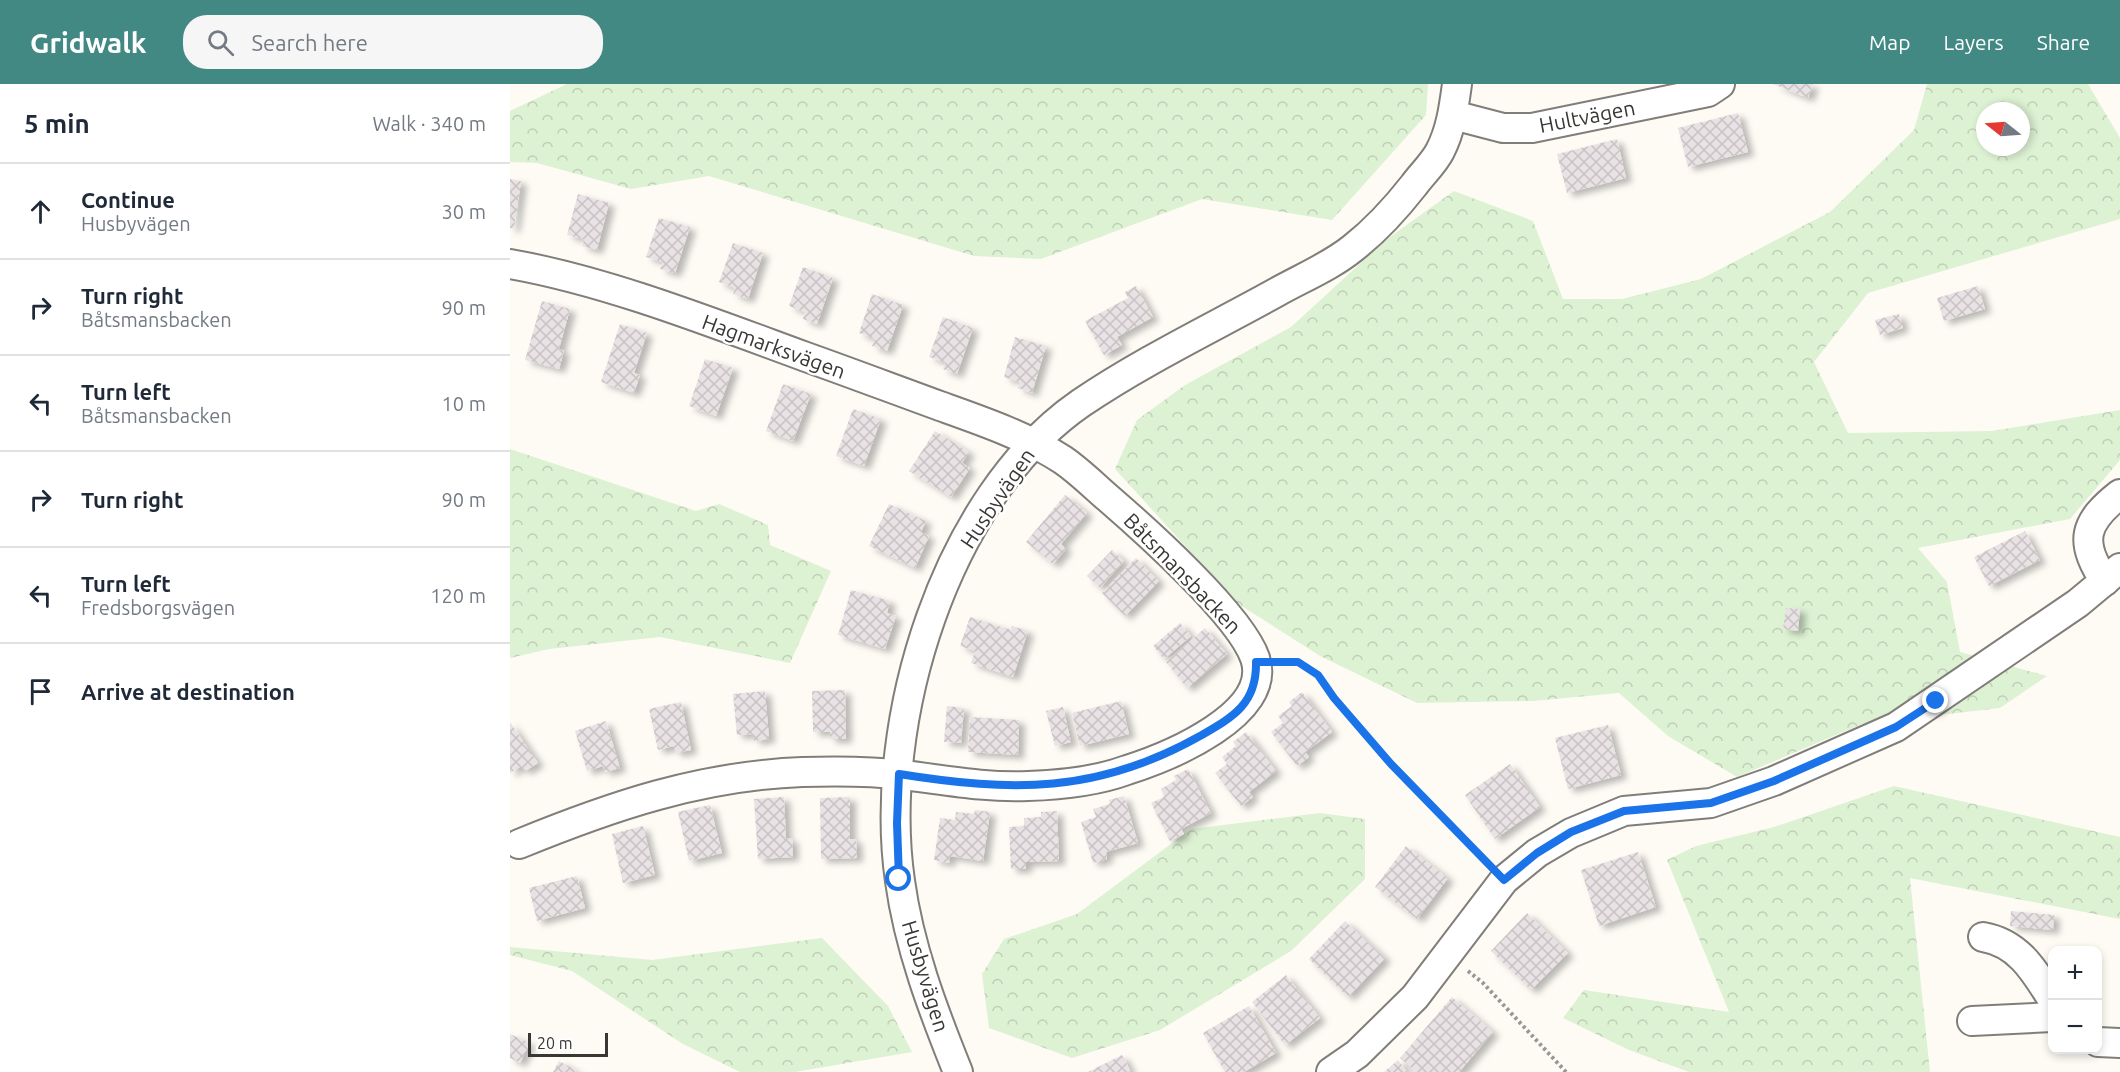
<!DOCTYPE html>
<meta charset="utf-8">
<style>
:root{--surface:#fff;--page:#f6f6f7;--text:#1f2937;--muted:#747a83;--line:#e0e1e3;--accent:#428984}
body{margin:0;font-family:Ubuntu,sans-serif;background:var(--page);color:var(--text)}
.controls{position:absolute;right:18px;bottom:18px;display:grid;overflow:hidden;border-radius:12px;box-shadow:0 3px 9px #0003}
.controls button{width:54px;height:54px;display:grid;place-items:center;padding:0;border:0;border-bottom:2px solid var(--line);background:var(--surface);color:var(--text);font:30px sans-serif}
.compass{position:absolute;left:1466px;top:18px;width:54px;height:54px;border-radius:50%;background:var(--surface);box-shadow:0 3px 9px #0003;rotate:287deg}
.scale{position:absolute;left:18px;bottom:15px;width:80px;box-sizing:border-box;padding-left:6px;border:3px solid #383734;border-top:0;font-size:16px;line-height:21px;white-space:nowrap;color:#383734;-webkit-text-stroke:4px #fff;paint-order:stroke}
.stop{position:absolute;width:18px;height:18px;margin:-14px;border:4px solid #1a73e8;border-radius:50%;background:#fff}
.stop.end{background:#1a73e8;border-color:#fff;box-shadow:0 2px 6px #0008}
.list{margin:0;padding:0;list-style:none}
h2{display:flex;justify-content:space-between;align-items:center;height:78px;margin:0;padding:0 24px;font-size:26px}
h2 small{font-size:20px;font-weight:400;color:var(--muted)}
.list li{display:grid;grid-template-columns:39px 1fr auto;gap:18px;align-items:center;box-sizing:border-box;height:96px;padding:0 24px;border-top:2px solid var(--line)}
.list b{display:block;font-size:22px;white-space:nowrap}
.list p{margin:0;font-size:20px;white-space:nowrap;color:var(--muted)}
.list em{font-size:20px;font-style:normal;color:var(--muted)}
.icon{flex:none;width:33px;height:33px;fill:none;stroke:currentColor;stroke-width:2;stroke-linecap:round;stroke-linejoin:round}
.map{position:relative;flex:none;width:1610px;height:988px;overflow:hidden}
header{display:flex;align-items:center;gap:36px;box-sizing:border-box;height:84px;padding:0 30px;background:var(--accent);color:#fff}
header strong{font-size:28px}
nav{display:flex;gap:33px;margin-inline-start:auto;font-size:21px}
.search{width:420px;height:54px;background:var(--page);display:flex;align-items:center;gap:15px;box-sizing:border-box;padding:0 21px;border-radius:24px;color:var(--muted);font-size:22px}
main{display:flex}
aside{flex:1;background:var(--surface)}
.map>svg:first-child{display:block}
.forest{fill:url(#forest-crowns);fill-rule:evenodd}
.building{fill:url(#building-cross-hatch);filter:url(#shadow)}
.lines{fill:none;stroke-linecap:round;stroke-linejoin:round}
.minor-casing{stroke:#817e79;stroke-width:32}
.path{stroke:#999793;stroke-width:4;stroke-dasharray:3 3;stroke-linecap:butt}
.minor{stroke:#fff;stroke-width:28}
.route{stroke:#1a73e8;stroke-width:8}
.labels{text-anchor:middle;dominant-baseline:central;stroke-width:5;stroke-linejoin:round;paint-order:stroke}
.street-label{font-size:21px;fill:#383734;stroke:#fff}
</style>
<header>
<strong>Gridwalk</strong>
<div class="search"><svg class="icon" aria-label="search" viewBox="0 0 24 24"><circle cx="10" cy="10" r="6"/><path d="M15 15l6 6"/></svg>Search here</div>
<nav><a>Map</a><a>Layers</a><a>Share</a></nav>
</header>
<main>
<aside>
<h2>5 min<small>Walk · 340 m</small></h2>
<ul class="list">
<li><svg class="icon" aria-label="ahead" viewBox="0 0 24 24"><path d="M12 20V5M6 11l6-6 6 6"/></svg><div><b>Continue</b><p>Husbyvägen</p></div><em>30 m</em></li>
<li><svg class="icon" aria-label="right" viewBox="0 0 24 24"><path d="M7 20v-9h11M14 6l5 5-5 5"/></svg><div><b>Turn right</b><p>Båtsmansbacken</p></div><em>90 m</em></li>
<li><svg class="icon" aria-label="left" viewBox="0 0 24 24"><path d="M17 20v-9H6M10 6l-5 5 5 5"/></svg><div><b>Turn left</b><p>Båtsmansbacken</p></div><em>10 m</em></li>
<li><svg class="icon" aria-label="right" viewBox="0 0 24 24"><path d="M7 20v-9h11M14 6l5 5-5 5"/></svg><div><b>Turn right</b></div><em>90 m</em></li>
<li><svg class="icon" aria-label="left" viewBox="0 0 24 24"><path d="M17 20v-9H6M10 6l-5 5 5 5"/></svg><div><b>Turn left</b><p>Fredsborgsvägen</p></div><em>120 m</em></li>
<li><svg class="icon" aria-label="arrive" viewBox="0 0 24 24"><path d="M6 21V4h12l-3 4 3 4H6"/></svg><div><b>Arrive at destination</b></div></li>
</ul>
</aside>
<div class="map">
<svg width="1610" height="988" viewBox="0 0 1610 988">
<defs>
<pattern id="forest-crowns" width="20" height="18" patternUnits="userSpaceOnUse" patternTransform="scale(1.5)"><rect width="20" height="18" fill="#ddf1d3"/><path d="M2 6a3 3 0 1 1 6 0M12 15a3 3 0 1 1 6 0" fill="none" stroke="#becfb6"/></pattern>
<pattern id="building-cross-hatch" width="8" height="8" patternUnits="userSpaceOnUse" patternTransform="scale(1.5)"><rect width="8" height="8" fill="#e9e2e4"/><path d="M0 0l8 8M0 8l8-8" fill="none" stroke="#c9c2c4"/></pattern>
<filter id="shadow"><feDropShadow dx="6" dy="4" stdDeviation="3" flood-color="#0004"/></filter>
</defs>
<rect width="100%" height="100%" fill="#fefbf5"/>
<g class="forest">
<path d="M57,0H918L916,31L822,136L692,115L531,175L464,172L199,92L121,105L27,79L0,78V27Z"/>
<path d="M1417,0H1578L1610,54V135L1358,209L1304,278L1338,349L1482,347L1610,326V376L1560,435L1408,464L1437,498L1450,568L1537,592L1490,624L1352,640L1227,693L1158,652L1109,609L1023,617L907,619L810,572L727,519L605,385L627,336L675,301L781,243L877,155L944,107L1023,137L1053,215H1112L1191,195L1320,128L1404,46ZM1475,27H1511V63H1475Z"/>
<path d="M0,365L186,427L209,420L258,441L260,461L321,487L280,579L150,553L39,565L0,574Z"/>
<path d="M1384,702L1610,753V835L1400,794L1420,988H1179L1119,966L1053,934L1074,906L1219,928L1157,776L1186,762L1264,743Z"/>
<path d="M810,729L855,735V795L781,867L650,946L562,974L479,944L472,890L494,855L567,830L681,745Z"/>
<path d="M312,854L378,922L402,968L285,988H230L173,960L62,887L0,871V863L142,876Z"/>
</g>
<g class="building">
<path d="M1263,0H1303L1298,14Z"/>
<path d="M1228,29L1238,68L1178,83L1168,44Z"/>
<path d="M1107,55L1116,94L1057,109L1047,70Z"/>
<path d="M0,95L11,97L4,145L0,144Z"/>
<path d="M68,110L99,119L87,166L72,162L74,155L57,151Z"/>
<path d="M149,134L180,143L165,189L150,185L153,178L136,173Z"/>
<path d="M223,159L253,169L238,215L223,210L225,204L209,198Z"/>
<path d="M293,183L323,194L307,240L293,235L295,228L279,222Z"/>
<path d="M626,202L643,233L607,253L612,261L594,271L575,237L618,214L615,208Z"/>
<path d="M1468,202L1475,225L1434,237L1427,214Z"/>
<path d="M362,210L393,221L377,267L362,262L365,255L349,249Z"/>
<path d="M32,217L60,225L49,265L54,267L49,285L15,276Z"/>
<path d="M1389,230L1393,244L1370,251L1365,236Z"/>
<path d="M433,233L463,244L447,290L433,285L435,278L419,273Z"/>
<path d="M110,240L137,249L124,289L130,291L124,309L91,298Z"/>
<path d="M505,253L536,262L522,309L508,304L510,298L494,293Z"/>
<path d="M195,275L223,284L206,332L179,322Z"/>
<path d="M273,300L301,310L283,357L256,347Z"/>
<path d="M343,325L371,335L354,382L326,372Z"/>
<path d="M425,347L459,368L452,379L460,384L441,413L399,387Z"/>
<path d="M555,411L577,429L551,460L556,465L543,480L516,458Z"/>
<path d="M379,420L416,437L411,448L419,452L405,484L359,462Z"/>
<path d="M1515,447L1530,476L1479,502L1464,473Z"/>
<path d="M602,466L614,477L590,504L577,492Z"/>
<path d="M626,474L649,497L615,532L592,509Z"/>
<path d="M341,506L380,517L377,529L386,532L375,565L328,551Z"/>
<path d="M1276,524L1290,525L1288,547L1273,545Z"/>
<path d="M460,533L501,546L502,542L518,547L503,593L461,579L465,567L450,562Z"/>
<path d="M670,539L681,552L654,575L643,562Z"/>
<path d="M695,544L717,570L677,604L656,578Z"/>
<path d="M335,606L336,655H320V648H303L302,607Z"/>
<path d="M255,607L259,655L244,657V650L227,651L223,610Z"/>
<path d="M792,608L822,648L795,668L799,673L787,682L761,648L773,639L768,632L782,622L779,618Z"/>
<path d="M611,617L619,650L570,662L562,629Z"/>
<path d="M171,618L181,666L166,669L164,662L148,666L139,625Z"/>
<path d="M437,622L454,624L451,659L434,658Z"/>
<path d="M553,623L561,658L545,662L536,627Z"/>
<path d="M460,633L509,636L508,671L458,668Z"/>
<path d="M96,637L110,684L95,688L93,682L77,687L65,647Z"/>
<path d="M0,638L28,679L15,687L11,682L0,689Z"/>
<path d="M1098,641L1111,691L1058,705L1045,654Z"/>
<path d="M736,648L766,687L739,708L743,713L731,722L705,689L717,680L712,673L726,662L723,658Z"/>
<path d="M1000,680L1030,723L985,755L955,711Z"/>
<path d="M678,685L701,729L671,745L674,750L660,757L641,719L654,713L651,705L666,696L664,692Z"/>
<path d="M614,712L628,759L596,768L597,775L583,779L571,738L586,733L583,725L600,720L599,716Z"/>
<path d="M274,713L276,755L282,754L283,773L248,775L244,715Z"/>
<path d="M340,713V755H346L347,774L311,775L310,714Z"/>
<path d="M200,721L212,769L179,777L168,728Z"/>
<path d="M465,726L480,728L473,777L440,772L439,779L424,776L430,734L445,736L446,728L464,730Z"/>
<path d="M547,727L549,777L516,778V785H501L499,743L514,742V734L531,733V728Z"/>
<path d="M133,742L145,791L113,799L102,750Z"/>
<path d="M896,762L938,794L907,835L865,803Z"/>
<path d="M1128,768L1146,823L1089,842L1071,786Z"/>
<path d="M67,792L75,824L27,837L19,804Z"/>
<path d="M1501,827L1544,831L1543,846L1500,842Z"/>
<path d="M1017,829L1058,869L1021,906L981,867Z"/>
<path d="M835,837L875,874L838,913L799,875Z"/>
<path d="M776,891L810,934L775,961L742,918Z"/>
<path d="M942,913L983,948L949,988H906L890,974Z"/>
<path d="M739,922L766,969L734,988H715L693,949Z"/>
<path d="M0,950L20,959L10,979L0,974Z"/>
<path d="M612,971L621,988H578Z"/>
<path d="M888,976L897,988H874Z"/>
<path d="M49,977L69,988H43Z"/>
</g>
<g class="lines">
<g class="minor-casing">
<g id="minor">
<path d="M943,31L993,44H1022L1198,8L1210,0"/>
<path d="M0,180C97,197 203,239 296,273C341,289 386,306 430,322C472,337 516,352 553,376C569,387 583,401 598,414C635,446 730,531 745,574C764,630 658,673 617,686C587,697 551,701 518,702C476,704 435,696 393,691C361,687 325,687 292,688C190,692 102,722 9,760"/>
<path d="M1595,497C1568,458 1574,438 1610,410"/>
<path d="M1473,853C1508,859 1524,886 1542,915"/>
<path d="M1462,937L1542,933"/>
<path d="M1588,958L1610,959"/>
<path d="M448,988C423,926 399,863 390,797C367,638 435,413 571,319C633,277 702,244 767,208C792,194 821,182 843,164C866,146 886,124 904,101C912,90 924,79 930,67C941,46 944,22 947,0"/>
<path d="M821,988L847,970L905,913L994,796L1027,769L1061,749L1114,727L1201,719L1264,697L1386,643L1568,519L1610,484"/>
</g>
</g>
<g class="path">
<path d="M772,578L788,577L808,591L823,614L881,680L975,776"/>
<path d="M958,887L973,899L1056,988"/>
</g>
<use href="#minor" class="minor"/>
</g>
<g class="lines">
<path class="route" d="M389,795L387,739L389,690C502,708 587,710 690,652C723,633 747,620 746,578H788L808,591L824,614L881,680L994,796L1027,769L1061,748L1114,727L1201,719L1264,697L1386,643L1426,617"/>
</g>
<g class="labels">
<g class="street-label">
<text transform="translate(1077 32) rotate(-11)">Hultvägen</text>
<text transform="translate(264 262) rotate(20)">Hagmarksvägen</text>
<text transform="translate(487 414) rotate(-56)">Husbyvägen</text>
<text transform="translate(673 489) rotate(46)">Båtsmansbacken</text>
<text transform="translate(416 892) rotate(73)">Husbyvägen</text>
</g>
</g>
</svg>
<div class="controls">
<button>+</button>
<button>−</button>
</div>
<svg class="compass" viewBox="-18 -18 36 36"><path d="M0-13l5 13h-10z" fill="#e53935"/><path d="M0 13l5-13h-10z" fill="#747a83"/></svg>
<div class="scale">20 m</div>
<div class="stop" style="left:389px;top:795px"></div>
<div class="stop end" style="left:1426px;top:617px"></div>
</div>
</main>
